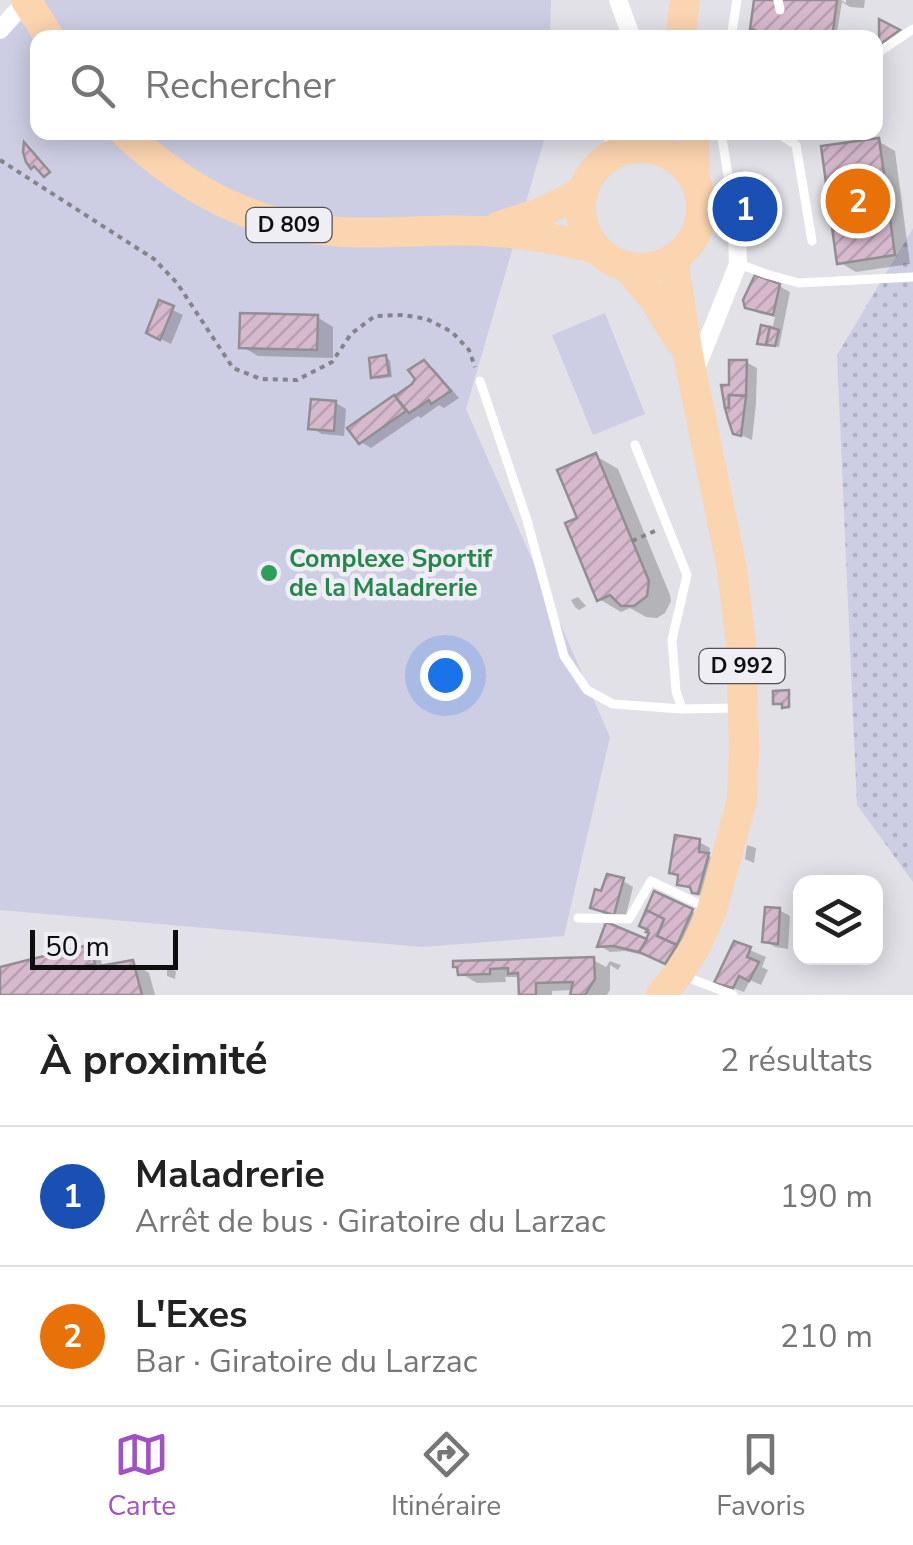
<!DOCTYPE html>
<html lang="fr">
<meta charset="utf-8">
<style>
:root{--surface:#fff;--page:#f2f2f2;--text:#222;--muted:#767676;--line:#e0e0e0;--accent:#a052c3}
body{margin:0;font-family:"Nunito Sans",sans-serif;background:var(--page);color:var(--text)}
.controls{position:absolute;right:30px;bottom:30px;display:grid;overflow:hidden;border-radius:20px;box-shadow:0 5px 25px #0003}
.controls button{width:90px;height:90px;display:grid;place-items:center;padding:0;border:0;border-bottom:2px solid var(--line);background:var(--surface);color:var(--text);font:50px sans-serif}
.scale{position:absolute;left:30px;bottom:25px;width:148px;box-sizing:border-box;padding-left:10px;border:5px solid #0e0e10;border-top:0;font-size:28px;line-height:35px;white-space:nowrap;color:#0e0e10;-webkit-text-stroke:8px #eeeef4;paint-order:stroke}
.you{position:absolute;left:445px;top:675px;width:35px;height:35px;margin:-25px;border:8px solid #fff;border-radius:50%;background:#1a73e8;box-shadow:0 0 0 15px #1a73e833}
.badge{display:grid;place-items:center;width:65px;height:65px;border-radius:50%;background:var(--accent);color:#fff;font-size:32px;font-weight:700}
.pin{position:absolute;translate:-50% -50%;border:5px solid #fff;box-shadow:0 2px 10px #0006}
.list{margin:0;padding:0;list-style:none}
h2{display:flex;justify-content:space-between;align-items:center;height:130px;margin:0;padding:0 40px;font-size:42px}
h2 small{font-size:32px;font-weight:400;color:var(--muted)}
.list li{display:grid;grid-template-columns:65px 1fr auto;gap:30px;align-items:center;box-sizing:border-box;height:140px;padding:0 40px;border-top:2px solid var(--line)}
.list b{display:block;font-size:38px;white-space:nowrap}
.list p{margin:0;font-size:32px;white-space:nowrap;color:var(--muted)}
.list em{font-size:32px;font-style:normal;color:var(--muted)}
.icon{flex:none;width:55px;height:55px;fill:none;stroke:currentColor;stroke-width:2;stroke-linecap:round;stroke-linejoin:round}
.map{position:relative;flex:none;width:913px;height:995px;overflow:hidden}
.search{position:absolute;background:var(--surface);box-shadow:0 5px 25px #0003;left:30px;right:30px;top:30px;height:110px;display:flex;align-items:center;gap:25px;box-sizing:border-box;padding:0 35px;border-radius:20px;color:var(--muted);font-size:38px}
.sheet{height:410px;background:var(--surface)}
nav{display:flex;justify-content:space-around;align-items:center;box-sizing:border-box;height:140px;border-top:2px solid var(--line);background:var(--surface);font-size:28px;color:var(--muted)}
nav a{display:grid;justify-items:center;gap:5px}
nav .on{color:var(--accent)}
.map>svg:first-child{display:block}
.grass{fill:url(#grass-dots)}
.pitch{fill:#cdcee4}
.shadow{fill:#0003}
.building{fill:url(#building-hatch);stroke:#938e92;stroke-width:2.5}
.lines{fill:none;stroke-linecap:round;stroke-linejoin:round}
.path{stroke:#848489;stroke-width:4;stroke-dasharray:5 5;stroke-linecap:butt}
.service{stroke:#fff;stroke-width:9}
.minor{stroke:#fff;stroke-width:18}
.primary{stroke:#fbd4b0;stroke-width:30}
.leisure-dot{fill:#2e9e5b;stroke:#eeeef4;stroke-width:4}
.labels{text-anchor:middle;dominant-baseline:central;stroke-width:9;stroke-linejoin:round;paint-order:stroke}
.shield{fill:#eeeef4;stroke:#515154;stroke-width:2.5}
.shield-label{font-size:22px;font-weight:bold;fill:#0e0e10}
.leisure-label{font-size:25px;font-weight:bold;fill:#27864d;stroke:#eeeef4;text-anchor:start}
</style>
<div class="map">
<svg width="913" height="995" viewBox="0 0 913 995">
<defs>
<pattern id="grass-dots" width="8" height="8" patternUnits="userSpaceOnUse" patternTransform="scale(2.5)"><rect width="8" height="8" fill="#cdcee4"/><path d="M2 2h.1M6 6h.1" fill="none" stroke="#afb0c3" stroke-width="1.8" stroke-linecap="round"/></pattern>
<pattern id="building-hatch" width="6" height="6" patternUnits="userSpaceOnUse" patternTransform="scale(2.5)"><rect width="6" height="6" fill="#d7b9ce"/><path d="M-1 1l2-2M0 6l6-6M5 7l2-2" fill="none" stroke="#b79eb0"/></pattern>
</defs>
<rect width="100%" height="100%" fill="#e1e1e7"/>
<path class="grass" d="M913,228V882L857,805L837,355Z"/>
<g class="pitch">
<path d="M21,0H551L550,37L38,38V132L546,133L466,409L610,737L564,936L422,947L0,910V16Z"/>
<path d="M605,313L645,414L593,435L552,335Z"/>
</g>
<g class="shadow">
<path d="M756,0H841L846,3V0H865L864,8L850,7L842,2L836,38H757Z"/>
<path d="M878,141L895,151L910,264L856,272L839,262Z"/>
<path d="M779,286L790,292L779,347L764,345L760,343L772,330L775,317L758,313L747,307Z"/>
<path d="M160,304L183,315L171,344L159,338Z"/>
<path d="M317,317L333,327V358L258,356L241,346Z"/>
<path d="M386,358L390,360L392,377L378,379L373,376Z"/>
<path d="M746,362L757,368L756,403L752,440L736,433L732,388Z"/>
<path d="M424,363L434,369L459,398L444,408L439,405L421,418L418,416L371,448L361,442L351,429L414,386Z"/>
<path d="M336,403L346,409L344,436L322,434L311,428Z"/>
<path d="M596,456L618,469L670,595L671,601L665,613L657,618L646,617L630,608L621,612L599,599L580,519Z"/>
<path d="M578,597L586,606L579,610L575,607L571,600Z"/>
<path d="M699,842L710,848L709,856L719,862L705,898L680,883Z"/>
<path d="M747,845L756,848L754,863L745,859Z"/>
<path d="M623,881L633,887L625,919L604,913L593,907L603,894Z"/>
<path d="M779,910L790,916L788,949L775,947L764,940Z"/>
<path d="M691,911L702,917L676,968L652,957L625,951L610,952L600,946L646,941Z"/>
<path d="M736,944L766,957L762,967L768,970L761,985L750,980L744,992L717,982Z"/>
<path d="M84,948L100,958L102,964L107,967L133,963L149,973L155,995H0V970Z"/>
<path d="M593,960L606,967L610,961L621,965L618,970L610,965V990L607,995H572L573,990L552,991V995H521V978L518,977H505L506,982L477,983L460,973V968Z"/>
<path d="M167,968L176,971L175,979L167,976Z"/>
</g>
<g class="building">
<path d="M754,0H837L832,38H754L755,30L750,29Z"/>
<path d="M879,19L900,30L879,45Z"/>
<path d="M879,138L895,255L837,264L821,146Z"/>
<path d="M24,142L50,172L44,177L34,166L31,169L26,162L23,152Z"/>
<path d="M755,275L780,284L773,315L745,308L743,300Z"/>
<path d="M159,300L174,306L160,340L146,333Z"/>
<path d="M240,313L318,315L317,350L239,348Z"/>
<path d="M761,325L770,327L766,345L757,344Z"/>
<path d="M770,327L779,330L775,346L766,345Z"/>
<path d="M386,355L389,375L371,378L369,358Z"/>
<path d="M424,360L451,391L431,404L429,400L409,413L395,396L412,384L415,379L408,370Z"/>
<path d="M729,360H747L746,396L729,395V408H725L721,385H729Z"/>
<path d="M394,395L406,411L359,444L347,428Z"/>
<path d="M729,395L746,396L741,436L733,434L728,419L725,408H729Z"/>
<path d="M311,399L336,401L334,431L308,429Z"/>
<path d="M596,453L649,581L647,596L634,606H621L610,595L597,601L565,523L577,518L557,470Z"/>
<path d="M789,690V707L782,708V704H773V691Z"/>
<path d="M675,835L700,839L699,852L709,853L698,894L692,893L690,887L677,885L678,875L669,873Z"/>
<path d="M607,874L624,878L614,915L590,908L595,889L601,891Z"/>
<path d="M654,891L693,909L677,945L657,936L664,919L646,910Z"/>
<path d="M765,907L780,908L778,944L762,942Z"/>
<path d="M646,910L664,919L657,936L677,945L665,964L639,952L649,933L646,932L648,930L639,926Z"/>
<path d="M606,922L647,939L639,952L613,946L597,947Z"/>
<path d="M734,941L751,947L747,957L759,962L749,981L739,976L733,988L714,983Z"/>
<path d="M84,946L87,957L93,956L95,964L88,965L89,968L133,960L142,995H0V967Z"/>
<path d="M594,957L595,979L585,995H570L573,982L536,983V995H519L518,973L508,974V968L490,969V974L458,975L457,967H453V961Z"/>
</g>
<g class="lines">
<g class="path">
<path d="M0,160L154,259L177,283L233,368L261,379L297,380L332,362L351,334L375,316L403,315L427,319L452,332L469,350L475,367"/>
<path d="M632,541L655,531"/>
</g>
<g class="service">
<path d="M778,0L780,10"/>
<path d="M731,38L737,0"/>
<path d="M876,54L913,29"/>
<path d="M721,132L732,200"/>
<path d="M776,132L796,145L812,241"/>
<path d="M739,264L766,274L799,283L913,277"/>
<path d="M480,381L527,520L564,656L587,690L613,704L682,709L736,708"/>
<path d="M635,445L687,575L672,640L676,691L682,709"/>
<path d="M578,918L629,919L651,881L705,907"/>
<path d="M684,976L733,995"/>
</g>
<g class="minor">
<path d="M618,0L632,38"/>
<path d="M0,30L27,0"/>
<path d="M630,132L636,148"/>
<path d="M609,157L617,132"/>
<path d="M694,374L738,264L737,232L732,200L702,207"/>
</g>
<g class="primary">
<path d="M26,0L50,38"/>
<path d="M680,38L685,0"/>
<path d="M124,132C175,180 235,217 305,228C365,238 424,228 483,231C522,233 560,239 597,249"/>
<path d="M694,132L695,181"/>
<circle cx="641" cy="208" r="60"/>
<path d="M499,226L543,212L584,191"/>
<path d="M626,266L654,299L680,341"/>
<path d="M661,995L679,973L697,944L712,910L742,800L744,748L741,644L732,569L688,355L673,259"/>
</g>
</g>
<circle class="leisure-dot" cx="269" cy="573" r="10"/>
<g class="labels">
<g class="shield">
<rect x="246.5" y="208" width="85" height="34" rx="8"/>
<rect x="699.5" y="649" width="85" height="34" rx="8"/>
</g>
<g class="shield-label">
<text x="289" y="225">D 809</text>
<text x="742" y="666">D 992</text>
</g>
<g class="leisure-label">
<text x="289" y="559">Complexe Sportif<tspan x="289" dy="29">de la Maladrerie</tspan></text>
</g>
</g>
</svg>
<div class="controls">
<button><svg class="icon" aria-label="layers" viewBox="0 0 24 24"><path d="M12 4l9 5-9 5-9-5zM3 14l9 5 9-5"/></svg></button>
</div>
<div class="scale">50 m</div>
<div class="you"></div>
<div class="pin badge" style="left:745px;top:209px;background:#1a4fb4">1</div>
<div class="pin badge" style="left:858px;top:201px;background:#e8710a">2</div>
<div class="search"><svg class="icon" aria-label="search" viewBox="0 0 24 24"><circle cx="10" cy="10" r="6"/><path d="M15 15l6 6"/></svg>Rechercher</div>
</div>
<section class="sheet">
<h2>À proximité<small>2 résultats</small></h2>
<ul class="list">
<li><span class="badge" style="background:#1a4fb4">1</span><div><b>Maladrerie</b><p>Arrêt de bus · Giratoire du Larzac</p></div><em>190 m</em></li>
<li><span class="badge" style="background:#e8710a">2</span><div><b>L'Exes</b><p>Bar · Giratoire du Larzac</p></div><em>210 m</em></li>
</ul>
</section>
<nav>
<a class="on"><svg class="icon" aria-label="map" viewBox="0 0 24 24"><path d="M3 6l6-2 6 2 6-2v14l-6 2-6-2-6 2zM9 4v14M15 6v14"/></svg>Carte</a>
<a><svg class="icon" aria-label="directions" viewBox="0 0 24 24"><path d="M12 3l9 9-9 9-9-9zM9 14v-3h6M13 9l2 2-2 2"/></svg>Itinéraire</a>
<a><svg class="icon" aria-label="saved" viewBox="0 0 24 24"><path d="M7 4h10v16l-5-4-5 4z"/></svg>Favoris</a>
</nav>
